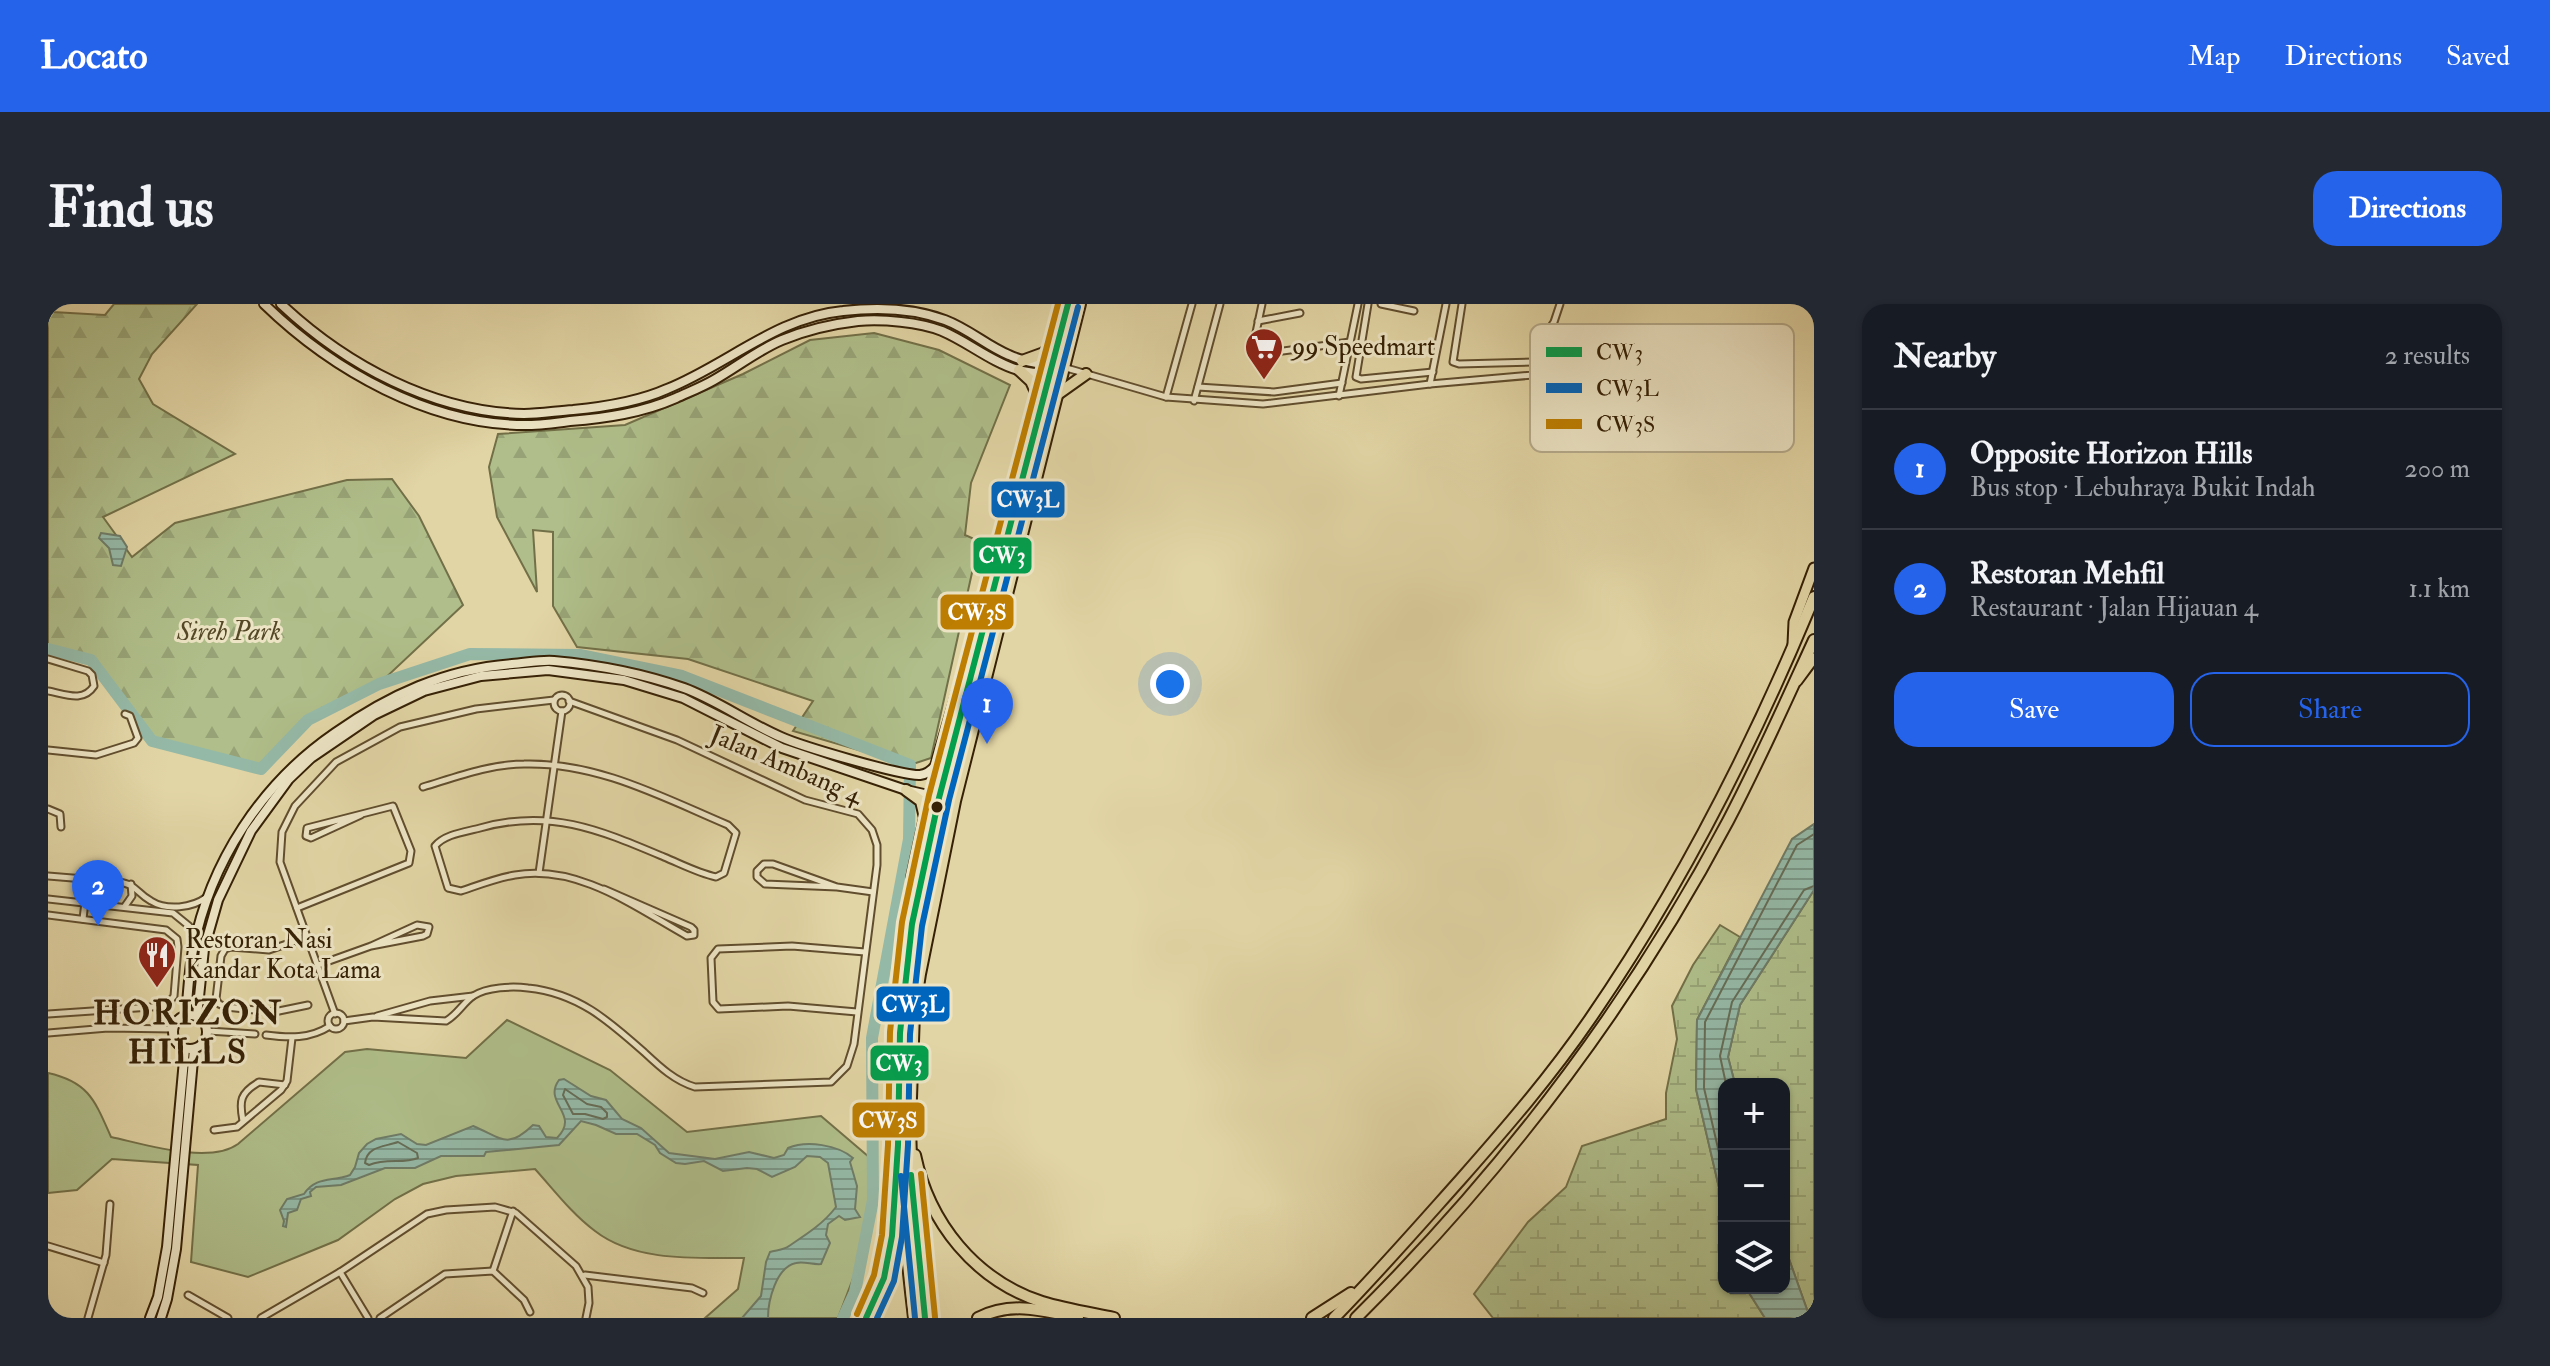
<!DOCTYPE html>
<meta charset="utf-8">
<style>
:root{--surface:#171b24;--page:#242831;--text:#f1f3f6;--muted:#9ea1a6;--line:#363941;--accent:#2563eb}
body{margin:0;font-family:"IM FELL Double Pica",serif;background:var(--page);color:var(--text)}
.controls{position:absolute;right:24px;bottom:24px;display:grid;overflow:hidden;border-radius:16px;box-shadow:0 2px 6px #0004}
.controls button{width:72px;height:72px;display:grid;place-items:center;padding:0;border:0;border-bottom:2px solid var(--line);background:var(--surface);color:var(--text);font:40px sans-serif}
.you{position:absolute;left:1122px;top:380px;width:28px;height:28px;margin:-20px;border:6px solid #fff;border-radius:50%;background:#1a73e8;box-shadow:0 0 0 12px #1a73e833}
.badge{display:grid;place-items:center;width:52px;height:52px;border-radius:50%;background:var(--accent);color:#fff;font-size:26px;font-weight:700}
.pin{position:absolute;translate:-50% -66px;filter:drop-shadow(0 2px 4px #0008)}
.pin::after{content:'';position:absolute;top:42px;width:28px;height:24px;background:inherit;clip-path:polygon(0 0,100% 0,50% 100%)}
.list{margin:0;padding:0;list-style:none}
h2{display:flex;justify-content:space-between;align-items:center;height:104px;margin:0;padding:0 32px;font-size:34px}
h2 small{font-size:26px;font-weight:400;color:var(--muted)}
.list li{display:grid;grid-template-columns:52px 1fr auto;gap:24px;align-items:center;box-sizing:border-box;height:120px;padding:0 32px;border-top:2px solid var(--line)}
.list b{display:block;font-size:30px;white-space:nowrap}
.list p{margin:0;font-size:26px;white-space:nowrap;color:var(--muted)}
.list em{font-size:26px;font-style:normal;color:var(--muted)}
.actions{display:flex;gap:16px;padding:24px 32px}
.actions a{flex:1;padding:18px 0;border:2px solid var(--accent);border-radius:24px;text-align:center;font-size:28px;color:var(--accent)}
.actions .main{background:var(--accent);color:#fff}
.icon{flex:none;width:44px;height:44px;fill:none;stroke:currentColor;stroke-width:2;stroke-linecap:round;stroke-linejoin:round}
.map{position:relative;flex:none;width:1766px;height:1014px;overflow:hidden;border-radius:24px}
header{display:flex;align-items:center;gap:48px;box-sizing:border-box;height:112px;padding:0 40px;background:var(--accent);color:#fff}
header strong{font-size:38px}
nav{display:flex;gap:44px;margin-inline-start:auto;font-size:28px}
.intro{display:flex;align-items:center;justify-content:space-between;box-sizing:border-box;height:192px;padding:0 48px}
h1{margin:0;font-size:56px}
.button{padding:20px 36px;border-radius:24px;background:var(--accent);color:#fff;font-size:28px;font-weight:700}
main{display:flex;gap:48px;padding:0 48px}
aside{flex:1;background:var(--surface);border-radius:24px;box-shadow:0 2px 6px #0004}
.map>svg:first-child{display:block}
.grass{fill:#afbe8a;stroke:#727048;stroke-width:2}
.forest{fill:url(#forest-firs);stroke:#727048;stroke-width:2}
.wetland{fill:url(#wetland-marsh);stroke:#727048;stroke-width:2}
.water{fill:url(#water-rules);stroke:#6f7c67;stroke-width:2}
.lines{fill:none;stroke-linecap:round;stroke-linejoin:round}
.shore{stroke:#666d56;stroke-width:2}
.river{stroke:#95b9a7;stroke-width:12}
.street-casing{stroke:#614e2e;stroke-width:9}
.secondary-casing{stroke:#362106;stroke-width:12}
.primary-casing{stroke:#362106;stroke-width:13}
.highway-casing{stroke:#362106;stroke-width:14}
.street{stroke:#ece4c4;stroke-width:5}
.secondary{stroke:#ece4c4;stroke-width:8}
.primary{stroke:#e2d5a5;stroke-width:9}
.highway{stroke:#e2d5a5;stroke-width:10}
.bus-1-casing{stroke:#ece4c4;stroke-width:12}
.bus-2-casing{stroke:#ece4c4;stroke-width:12}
.bus-3-casing{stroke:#ece4c4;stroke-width:12}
.bus-1{stroke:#039f4d;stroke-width:6}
.bus-2{stroke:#0065bd;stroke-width:6}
.bus-3{stroke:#bd7e02;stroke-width:6}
.bus-dot{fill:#362106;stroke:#ece4c4;stroke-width:3}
.labels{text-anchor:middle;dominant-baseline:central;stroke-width:6;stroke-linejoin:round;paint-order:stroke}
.poi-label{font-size:26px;fill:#362106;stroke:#ece4c4;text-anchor:start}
.park-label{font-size:26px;font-style:italic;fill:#544827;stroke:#ece4c4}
.street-label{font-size:26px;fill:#362106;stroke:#ece4c4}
.district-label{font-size:34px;font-weight:bold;letter-spacing:2px;fill:#362106;stroke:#ece4c4}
.key{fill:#ece4c4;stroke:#b5aa8b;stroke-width:2}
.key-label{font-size:22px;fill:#362106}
.line-badge{stroke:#ece4c4;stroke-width:3}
.badge-label{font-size:22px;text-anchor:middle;font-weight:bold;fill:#fff}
</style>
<header>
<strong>Locato</strong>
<nav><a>Map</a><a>Directions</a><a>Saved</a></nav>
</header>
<div class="intro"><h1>Find us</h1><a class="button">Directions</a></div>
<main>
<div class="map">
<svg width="1766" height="1014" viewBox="0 0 1766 1014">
<defs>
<pattern id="forest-firs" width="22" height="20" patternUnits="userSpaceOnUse" patternTransform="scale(2)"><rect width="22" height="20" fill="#afbe8a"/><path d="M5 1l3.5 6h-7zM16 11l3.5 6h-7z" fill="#97a376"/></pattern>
<pattern id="wetland-marsh" width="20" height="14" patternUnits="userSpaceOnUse" patternTransform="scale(2)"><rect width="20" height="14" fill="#afbe8a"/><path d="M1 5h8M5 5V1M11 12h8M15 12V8" fill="none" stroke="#97a376"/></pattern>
<pattern id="water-rules" width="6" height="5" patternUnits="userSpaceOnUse" patternTransform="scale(2)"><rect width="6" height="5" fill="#95b9a7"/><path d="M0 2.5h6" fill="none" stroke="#7a9686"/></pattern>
</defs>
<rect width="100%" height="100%" fill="#e2d5a5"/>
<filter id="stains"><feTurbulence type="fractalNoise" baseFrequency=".0025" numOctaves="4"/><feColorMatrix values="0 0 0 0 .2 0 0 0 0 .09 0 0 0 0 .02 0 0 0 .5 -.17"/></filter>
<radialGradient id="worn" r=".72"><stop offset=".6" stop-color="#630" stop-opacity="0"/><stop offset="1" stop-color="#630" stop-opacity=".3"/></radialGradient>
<path class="grass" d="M459,716L562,766L639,828L773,812L821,853V920L817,943L790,1014H657L690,985L696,954C647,954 587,958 547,927C524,910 506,886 487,865L408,872L375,880L347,895L290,936L200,973L143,958L150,861L64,855L29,886L0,889V769C41,778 47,797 63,833C96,840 161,861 190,840L297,748L319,745L418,754Z"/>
<g class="forest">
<path d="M0,0H3L5,8L57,11L66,0H149L104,50L91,75L105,100L187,150L55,213L84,253L127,219L299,176L344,175L371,212L415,301L331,380L260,416L213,465L104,437L43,356L0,345Z"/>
<path d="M826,29L891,46L962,81L923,179L917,231L931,237L883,454L862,461L745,427L765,397L640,355L529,343L505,302V228L485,226L489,288L449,213L441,163L450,130L577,121L695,70L762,36Z"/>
</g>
<g class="wetland">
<path d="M1766,586V1014H1762L1736,941V780H1687L1680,753L1692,701Z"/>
<path d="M1672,621L1692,633L1649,716L1648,785L1676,905V984H1698L1717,1014H1445L1426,990L1480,918L1518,883L1534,842L1618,815V789L1629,735L1624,702L1645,661Z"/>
</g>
<g class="water">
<path d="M53,229L72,232L79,243L73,262L65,261L61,244L51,234Z"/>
<path d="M1766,520V586L1692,701L1680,753L1687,780H1676V905L1648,785L1649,716L1744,535Z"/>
<path d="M516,775L543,792L558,796L574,815L593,824L621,849L667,855L701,848L726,854L736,851L740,844C759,836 790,841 805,854L802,858L809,882L807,905L812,913L797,916L791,912L780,920L778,931L782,939L773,960C765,961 756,957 748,959C728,963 720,997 720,1014H694L713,992L718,958L722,948C728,946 736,946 741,942C759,930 775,920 788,903L780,859L772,853L759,852L747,863L724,873L709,865L699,864L675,867L656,857L637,860L628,859L612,849L607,841L589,830H568L548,821L533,817L511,841L438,848L436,852H393L367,864H337L293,881L268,883L262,888L263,892L253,895L249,906L240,909L238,923L235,922L236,917L232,906L239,895L256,890C268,872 284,878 302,871L307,863L311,849L319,840L328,835L353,830L369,840L378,841L425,822C454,834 459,846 485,821L491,822L498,833L509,834C533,810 494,799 511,776Z"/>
<path d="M1736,941L1762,1014H1717L1698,984H1736Z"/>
</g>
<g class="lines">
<g class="shore">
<path d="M1678,780L1672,752L1684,698L1756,586L1766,582"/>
<path d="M517,785L539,800L553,803L559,809V813L555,815L537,810H525L515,791Z"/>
<path d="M350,838L369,849L370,854C355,860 339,854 321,861L317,859C319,842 336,843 350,838Z"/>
<path d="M1676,870L1656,784L1657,718L1749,541L1766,530"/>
</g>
<path class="river" d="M0,345L43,356L104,437L213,465L260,416L331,380L422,350L532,351L634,372L862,461L861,535L824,734L825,896L807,988L795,1014"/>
<g class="street-casing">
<g id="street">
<path d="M1214,0L1206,38L1208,46L1220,49L1302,38"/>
<path d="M1320,0L1308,73L1313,75L1385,68"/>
<path d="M1333,0L1366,7"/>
<path d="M1414,0L1405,58L1411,60L1485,58"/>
<path d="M1210,17L1252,9"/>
<path d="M1015,63L1118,93L1215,100L1382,80L1485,71L1488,44L1506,18L1512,0"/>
<path d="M1382,80L1398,0"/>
<path d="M1150,83L1226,88L1294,79"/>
<path d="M1291,92L1310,0"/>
<path d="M1118,93L1144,0"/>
<path d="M1146,97L1172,0"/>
<path d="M0,355L40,367L44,371L46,382C35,399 17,390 0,387"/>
<circle cx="514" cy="399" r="8"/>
<path d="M0,446L48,451L86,439L90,434L82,412L77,410"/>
<path d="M375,483C408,473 442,460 476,460C549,458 614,493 680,521L688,529L676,569L668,573C650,569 633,560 616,553C552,526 502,504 432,524C417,528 397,530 387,542L400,584L413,587C431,581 449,574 467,571C530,560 587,603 639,632L646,631V626L643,623L556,585"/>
<path d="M0,505L12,510L13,523"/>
<path d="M491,569L514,407"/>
<path d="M0,572L61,577"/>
<path d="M70,578C89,580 88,589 103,597C119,607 144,604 159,593"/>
<path d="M789,583L717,580L709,573V567L716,560H725L789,583L825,588"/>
<path d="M0,595L125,609L141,622L145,635"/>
<path d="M77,602L84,592L83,580"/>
<path d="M249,604L361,559L363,547L345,502L259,524L258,532L263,534L313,511"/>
<path d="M0,611L118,626L129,635L130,643L126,692L118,702L0,710"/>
<path d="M35,615L37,598"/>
<path d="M259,633L221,646L183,643L177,645L173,652L168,695L171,700L178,703L226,708L260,701"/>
<path d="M270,661L323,642L369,621L381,623L379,630L375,632L323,642"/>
<path d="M809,708L740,702L671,705L665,698L663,654L670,645L744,642L817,648"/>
<circle cx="288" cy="717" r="8"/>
<path d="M287,710L232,558L234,528L247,502L288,458L352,423L428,405L506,396"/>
<path d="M329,712L382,697L425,692"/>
<path d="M296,717L325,713L398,717C409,711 415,699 425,692C439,683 464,682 480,684C530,689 561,717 597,749C612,763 627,777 647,783L783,778L799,762L806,740L829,561V541L824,526L810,510L757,496L629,436L521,397"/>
<path d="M160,727L207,730"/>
<path d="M0,729L60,724L125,725"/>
<path d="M218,731C241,734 262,735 282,722"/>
<path d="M195,817C191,797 192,789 211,778L237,781"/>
<path d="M166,826L189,823L233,786L239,777L244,734"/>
<path d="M0,942L56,959"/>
<path d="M445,967L465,907"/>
<path d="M292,968L320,1014"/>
<path d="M537,971L644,984L655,989"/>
<path d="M140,991L180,1014"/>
<path d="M40,1014L58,951L62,900"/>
<path d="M213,1014L292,968L379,910L398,906L447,903L468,909L528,962L540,983L541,999L538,1014"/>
<path d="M332,1014L397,970L445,967L476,996L482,1008"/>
</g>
</g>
<g class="secondary-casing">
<g id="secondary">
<path d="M216,0C284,66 382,122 480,121C494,121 508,119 522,117C558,114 594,109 628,94C641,88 654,83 666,76C689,63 710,46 734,36C758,26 784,20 810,17C835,15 871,18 894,27C920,38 943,58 970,66C981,69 994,69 1006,71"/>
<path d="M233,0C298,61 385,108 476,110C492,110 509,107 525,106C557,103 590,98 619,85C679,61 729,13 795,7C829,3 865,4 897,16C921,25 939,42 961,51C978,59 996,60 1014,63"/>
<circle cx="142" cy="728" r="17"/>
<path d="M138,712C140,690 141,667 145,646C162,558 214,479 287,429C341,391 397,365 464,360C478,359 492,356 506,357C551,361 593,369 636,384C669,396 700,419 733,433C753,442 854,472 872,471C879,470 883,467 887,462L911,380L925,364"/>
<path d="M149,712L156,645L170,596L203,527L241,475L263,454L326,411L376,387L433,372L500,366L576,376L635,394L734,444L858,486L907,497"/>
<path d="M102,1014L110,993L119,943L137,745"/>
<path d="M113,1014L119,995L128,945L146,745"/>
</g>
</g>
<g class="primary-casing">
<g id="primary">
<path d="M1745,340L1746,318L1766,264"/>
<path d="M1749,377L1766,354"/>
</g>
</g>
<g class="highway-casing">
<g id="highway">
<path d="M974,57L996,49L1009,36"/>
<path d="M971,66L983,77L992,97"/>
<path d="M1007,92L1038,70"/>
<path d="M858,486L873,497L877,514L864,574V602"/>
<path d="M867,851C881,919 927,976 994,998C1017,1005 1042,1009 1066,1014"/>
<path d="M818,1014L839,962L847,891"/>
<path d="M866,1014C853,905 845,798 856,688C867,570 902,454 932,340C962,227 990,113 1020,0"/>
<path d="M877,1014L864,887L862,822L866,709L872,670L907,497L1032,0"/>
<path d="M930,1014C963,997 995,1006 1030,1014"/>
<path d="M1264,1014L1303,989"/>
<path d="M1286,1014C1330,969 1371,922 1413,875C1458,824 1503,772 1542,715C1633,583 1705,441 1766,293"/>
<path d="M1308,1014C1455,868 1583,700 1680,517C1711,458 1738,397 1766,336"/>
</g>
</g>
<use href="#street" class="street"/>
<use href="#secondary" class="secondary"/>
<use href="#primary" class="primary"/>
<use href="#highway" class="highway"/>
<g class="bus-1-casing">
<g id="bus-1">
<path d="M863,871L877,1014"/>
<path d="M818,1014L836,974L844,932L850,841L852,729L864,620L891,494L1020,0"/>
</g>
</g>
<g class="bus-2-casing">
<g id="bus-2">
<path d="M853,872L867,1014"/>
<path d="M829,1014L846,977L854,933L860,841L862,730L874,622L901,496L1030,3"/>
</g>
</g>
<g class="bus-3-casing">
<g id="bus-3">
<path d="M873,870L887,1013"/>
<path d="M809,1010L826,971L834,931L840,841L842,728L854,618L881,491L1010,0"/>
</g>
</g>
<use href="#bus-1" class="bus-1"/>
<use href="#bus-2" class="bus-2"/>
<use href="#bus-3" class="bus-3"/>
</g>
<defs>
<g id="supermarket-pin" transform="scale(2)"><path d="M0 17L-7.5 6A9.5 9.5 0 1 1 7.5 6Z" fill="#8f2418" stroke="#ece4c4"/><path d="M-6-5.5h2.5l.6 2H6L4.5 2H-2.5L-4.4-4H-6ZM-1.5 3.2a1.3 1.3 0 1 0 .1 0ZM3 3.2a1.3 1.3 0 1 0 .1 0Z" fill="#fff"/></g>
<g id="restaurant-pin" transform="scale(2)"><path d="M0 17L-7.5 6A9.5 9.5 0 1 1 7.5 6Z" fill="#8f2418" stroke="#ece4c4"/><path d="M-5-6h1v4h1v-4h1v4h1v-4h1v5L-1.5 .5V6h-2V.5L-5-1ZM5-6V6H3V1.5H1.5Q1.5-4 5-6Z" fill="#fff"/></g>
</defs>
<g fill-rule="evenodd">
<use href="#supermarket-pin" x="1216" y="43"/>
<use href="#restaurant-pin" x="109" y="651"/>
</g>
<circle class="bus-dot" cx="889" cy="503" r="7"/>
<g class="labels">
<g class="poi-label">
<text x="1244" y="43">99 Speedmart</text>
<text x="137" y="636">Restoran Nasi<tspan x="137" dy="30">Kandar Kota Lama</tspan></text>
</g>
<g class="park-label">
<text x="181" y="328">Sireh Park</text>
</g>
<g class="street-label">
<text transform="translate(738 461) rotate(23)">Jalan Ambang 4</text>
</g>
<g class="district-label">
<text x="140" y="709">HORIZON<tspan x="140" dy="39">HILLS</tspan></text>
</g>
</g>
<rect x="1482" y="20" width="264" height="128" rx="12" class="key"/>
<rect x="1498" y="43" width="36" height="10" fill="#039f4d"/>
<rect x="1498" y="79" width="36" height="10" fill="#0065bd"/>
<rect x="1498" y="115" width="36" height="10" fill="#bd7e02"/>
<g class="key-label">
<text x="1548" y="56">CW3</text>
<text x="1548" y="92">CW3L</text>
<text x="1548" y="128">CW3S</text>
</g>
<g class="line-badge">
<rect x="942" y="176" width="76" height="39" rx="8" fill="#0065bd"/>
<rect x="924" y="232" width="61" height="39" rx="8" fill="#039f4d"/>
<rect x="891" y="289" width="76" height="38" rx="8" fill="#bd7e02"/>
<rect x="827" y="681" width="76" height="38" rx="8" fill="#0065bd"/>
<rect x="821" y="740" width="61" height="38" rx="8" fill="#039f4d"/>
<rect x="803" y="797" width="75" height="38" rx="8" fill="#bd7e02"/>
</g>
<g class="badge-label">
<text x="980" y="203">CW3L</text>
<text x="954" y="259">CW3</text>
<text x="929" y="316">CW3S</text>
<text x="865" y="708">CW3L</text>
<text x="851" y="767">CW3</text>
<text x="840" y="824">CW3S</text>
</g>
<rect width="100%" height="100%" filter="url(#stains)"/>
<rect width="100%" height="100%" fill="url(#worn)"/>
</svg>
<div class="controls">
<button>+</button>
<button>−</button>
<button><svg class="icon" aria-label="layers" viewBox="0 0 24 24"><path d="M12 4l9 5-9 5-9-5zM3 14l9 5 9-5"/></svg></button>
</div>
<div class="you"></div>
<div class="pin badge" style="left:939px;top:440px">1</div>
<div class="pin badge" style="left:50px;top:622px">2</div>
</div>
<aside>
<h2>Nearby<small>2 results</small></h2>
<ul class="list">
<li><span class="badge">1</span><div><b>Opposite Horizon Hills</b><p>Bus stop · Lebuhraya Bukit Indah</p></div><em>200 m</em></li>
<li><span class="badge">2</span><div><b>Restoran Mehfil</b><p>Restaurant · Jalan Hijauan 4</p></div><em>1.1 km</em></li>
</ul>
<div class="actions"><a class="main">Save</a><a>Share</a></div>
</aside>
</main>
